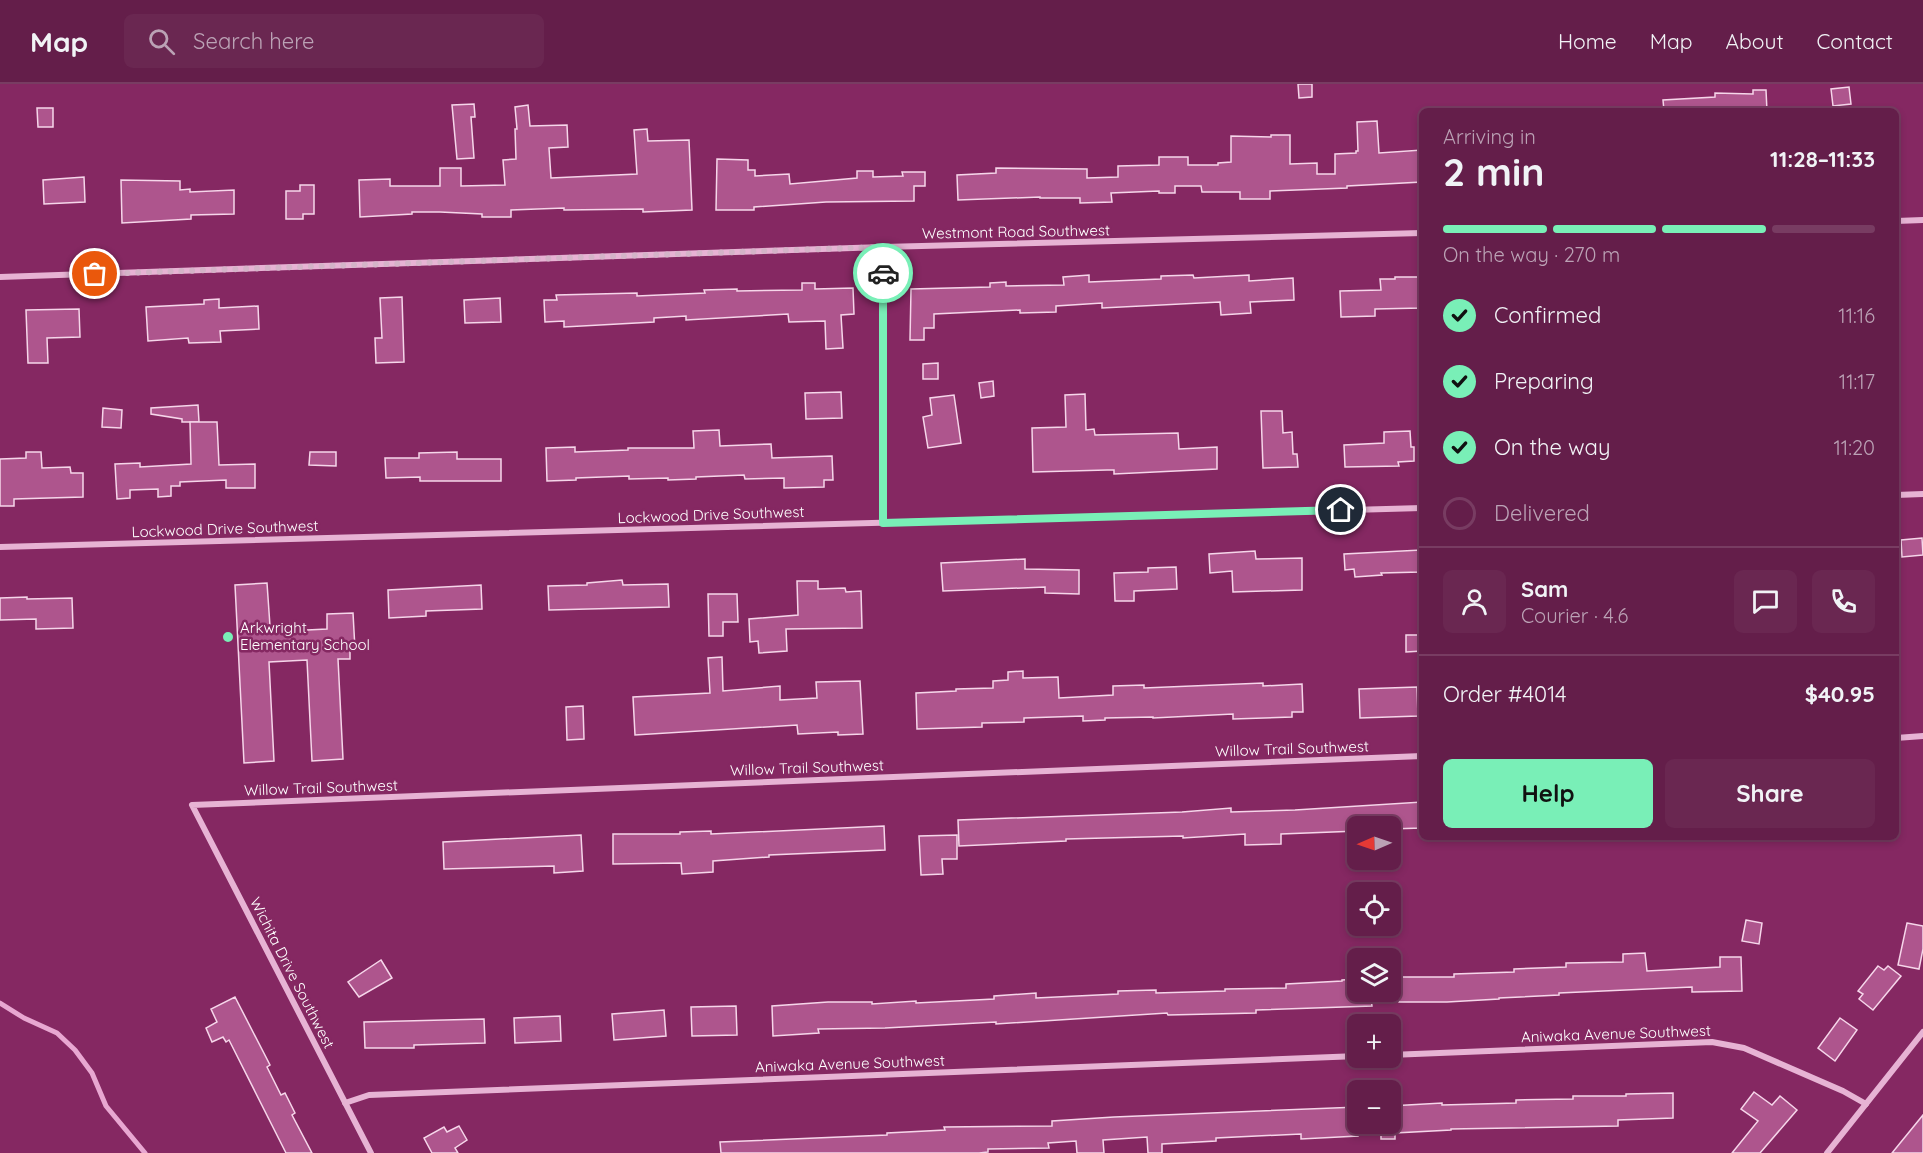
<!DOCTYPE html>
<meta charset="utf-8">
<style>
:root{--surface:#641e4a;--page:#6a2751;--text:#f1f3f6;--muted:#bba2b5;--line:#783c62;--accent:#79efb7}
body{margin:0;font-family:Quicksand,sans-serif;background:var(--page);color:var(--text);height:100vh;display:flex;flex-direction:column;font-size:22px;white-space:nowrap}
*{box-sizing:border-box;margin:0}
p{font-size:20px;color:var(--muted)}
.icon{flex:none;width:33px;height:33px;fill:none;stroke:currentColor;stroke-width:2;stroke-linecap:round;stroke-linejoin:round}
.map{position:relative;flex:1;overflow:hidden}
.drawer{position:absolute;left:1419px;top:24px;width:480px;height:732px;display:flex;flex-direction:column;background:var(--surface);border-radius:9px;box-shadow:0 3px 9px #0003,0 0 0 2px var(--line)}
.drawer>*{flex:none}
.needle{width:39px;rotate:268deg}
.controls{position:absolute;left:1347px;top:732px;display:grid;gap:12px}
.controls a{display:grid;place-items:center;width:54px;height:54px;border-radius:9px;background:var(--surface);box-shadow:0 3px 9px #0003,0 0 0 2px var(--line);font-size:30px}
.pin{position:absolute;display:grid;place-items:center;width:51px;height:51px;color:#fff;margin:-26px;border:3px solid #fff;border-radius:50%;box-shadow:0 2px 6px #0007}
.courier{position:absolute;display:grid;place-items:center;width:60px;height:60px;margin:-30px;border:4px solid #79efb7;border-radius:50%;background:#fff;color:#222;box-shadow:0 2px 8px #0007}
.headline em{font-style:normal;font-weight:800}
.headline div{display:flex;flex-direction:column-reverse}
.headline{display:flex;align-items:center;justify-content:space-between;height:102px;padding:0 24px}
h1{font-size:39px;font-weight:800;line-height:45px}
.bar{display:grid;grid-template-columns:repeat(4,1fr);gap:9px 6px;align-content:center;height:72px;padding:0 24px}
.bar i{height:8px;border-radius:4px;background:var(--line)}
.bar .active{background:var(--accent)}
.bar p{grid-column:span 4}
.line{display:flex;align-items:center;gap:15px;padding:0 24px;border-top:2px solid var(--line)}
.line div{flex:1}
.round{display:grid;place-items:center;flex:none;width:63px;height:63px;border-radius:9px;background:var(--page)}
ol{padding:0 24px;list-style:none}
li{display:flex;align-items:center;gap:18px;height:66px}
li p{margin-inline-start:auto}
li .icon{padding:6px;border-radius:50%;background:var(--accent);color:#111;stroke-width:4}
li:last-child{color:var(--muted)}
li i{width:33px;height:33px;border:3px solid var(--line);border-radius:50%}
.action{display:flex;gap:12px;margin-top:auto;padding:12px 24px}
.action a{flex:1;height:69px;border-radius:9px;background:var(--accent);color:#111;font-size:24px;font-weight:800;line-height:69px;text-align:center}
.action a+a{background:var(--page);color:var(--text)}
header{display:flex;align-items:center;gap:36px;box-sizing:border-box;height:84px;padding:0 30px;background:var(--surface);border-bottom:2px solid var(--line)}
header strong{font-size:28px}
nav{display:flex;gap:33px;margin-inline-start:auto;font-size:21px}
.search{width:420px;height:54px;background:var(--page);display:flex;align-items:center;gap:15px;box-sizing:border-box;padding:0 21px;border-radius:9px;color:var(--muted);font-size:22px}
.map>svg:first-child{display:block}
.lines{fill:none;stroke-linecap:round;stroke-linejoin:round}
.stream{stroke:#e8a7d1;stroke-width:5}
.building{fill:#ae558d;stroke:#f6d6ea;stroke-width:1.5}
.minor{stroke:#e7b3d4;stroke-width:6}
.done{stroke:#d4b4c8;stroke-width:6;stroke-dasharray:0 10.8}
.route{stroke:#79efb7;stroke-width:8}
.poi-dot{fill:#79efb7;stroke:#852862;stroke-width:2}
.labels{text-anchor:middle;stroke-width:5;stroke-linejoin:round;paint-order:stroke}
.street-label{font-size:15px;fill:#fff;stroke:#852862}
.poi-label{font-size:15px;fill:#fff;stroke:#852862;text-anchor:start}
</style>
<header>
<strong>Map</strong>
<div class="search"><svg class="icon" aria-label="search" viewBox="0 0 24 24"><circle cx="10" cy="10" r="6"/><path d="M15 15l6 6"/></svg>Search here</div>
<nav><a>Home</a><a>Map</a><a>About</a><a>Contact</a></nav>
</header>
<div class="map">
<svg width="1923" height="1069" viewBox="0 0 1923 1069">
<rect width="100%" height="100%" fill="#852862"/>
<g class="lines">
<polyline class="stream" points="0,919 24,934 57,949 75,966 92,989 106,1022 145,1069"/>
</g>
<g class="building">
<polygon points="1298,0 1312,0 1312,13 1299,14"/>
<polygon points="1849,3 1851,20 1833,22 1831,5"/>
<polygon points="1753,6 1766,6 1767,27 1664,27 1663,16 1715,13 1715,9 1753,10"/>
<polygon points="474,20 475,33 471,33 474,74 457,75 452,21"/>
<polygon points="528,21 530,42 567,41 568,63 549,64 551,94 637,90 634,46 647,45 648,57 689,56 692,126 643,128 643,125 564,126 564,124 511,126 511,133 482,133 482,130 440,128 412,128 412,130 360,133 359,96 390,95 390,102 440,102 440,84 461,84 461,102 505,101 503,76 516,75 515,45 517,45 515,23"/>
<polygon points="37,24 53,24 53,43 38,43"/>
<polygon points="1377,37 1379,69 1422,66 1422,98 1347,102 1347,104 1270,107 1270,115 1240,115 1240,108 1202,108 1201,102 1175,102 1175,109 1159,109 1159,107 1111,109 1112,118 1080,119 1080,114 1040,114 1040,113 958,116 957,91 996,89 996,84 1087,85 1087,94 1118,93 1118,82 1159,81 1159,73 1188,73 1188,81 1218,81 1218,79 1231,78 1231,52 1271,53 1271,51 1290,51 1290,80 1317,79 1317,90 1335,90 1335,70 1356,69 1356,67 1358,67 1357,38"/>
<polygon points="717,75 748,76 748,86 755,86 755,92 789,90 790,100 857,94 857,87 873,87 873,93 903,92 902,88 925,88 925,102 914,102 914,117 826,118 754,123 754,126 716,126"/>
<polygon points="84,93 85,118 44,120 43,96"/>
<polygon points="121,96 180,97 180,106 190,105 190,108 234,106 234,130 191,131 191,135 122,139"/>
<polygon points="300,101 314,101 314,130 303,130 303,135 286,135 286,107 300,107"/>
<polygon points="1089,191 1089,198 1161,195 1161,192 1193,191 1194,194 1249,191 1249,197 1293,194 1294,216 1250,218 1251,229 1221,231 1220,218 1102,224 1102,219 1056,222 1056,228 1020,229 1020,226 934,230 934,244 924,244 924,256 910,256 911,205 990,203 990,199 1006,198 1006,202 1064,201 1063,193"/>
<polygon points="1395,193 1422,193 1422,224 1375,225 1375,232 1341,233 1340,207 1381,206 1380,195 1395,195"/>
<polygon points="802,199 815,199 815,205 853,204 854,230 841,231 843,264 826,265 825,237 789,238 788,230 686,236 686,232 654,234 654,238 564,243 564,237 545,238 544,216 557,216 556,211 637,209 637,212 705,209 704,206 737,205 737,207 802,206"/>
<polygon points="402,213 404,278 376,279 375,254 382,254 380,214"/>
<polygon points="500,214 501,238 465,239 464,216"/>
<polygon points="219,215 219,224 258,222 259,245 220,247 221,258 189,259 188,254 148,257 146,223 204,220 204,216"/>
<polygon points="79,225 80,253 47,254 48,279 28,279 26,226"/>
<polygon points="938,279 938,295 923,295 923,280"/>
<polygon points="993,297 994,312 981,314 979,299"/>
<polygon points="841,308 842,334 806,335 805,309"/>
<polygon points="1085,310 1086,346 1094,345 1095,351 1178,349 1179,365 1217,363 1217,385 1114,390 1114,386 1107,386 1033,388 1032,344 1066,343 1065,311"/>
<polygon points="954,311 961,359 928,364 923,333 932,331 930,314"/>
<polygon points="198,321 199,338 182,338 182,335 151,330 151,324"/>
<polygon points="103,324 122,326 121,344 102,343"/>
<polygon points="1261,327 1282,327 1283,349 1292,348 1293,370 1297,370 1298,383 1263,384"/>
<polygon points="190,338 217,338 219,381 255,380 255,404 226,404 226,396 180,398 180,402 171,402 171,412 158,413 158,405 130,406 130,414 117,415 115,380 140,379 140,383 191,380"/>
<polygon points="719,346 720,362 771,360 772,374 832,372 833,396 824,396 824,403 784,404 784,394 745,395 744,391 696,393 696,395 668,396 668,394 629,395 629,392 576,394 576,396 547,397 546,364 575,363 575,368 628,366 628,364 694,364 693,347"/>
<polygon points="1410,347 1411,363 1414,363 1414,377 1398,378 1399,382 1345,383 1344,361 1384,359 1384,348"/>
<polygon points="26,368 41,368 42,384 70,383 71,389 83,389 83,413 14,415 14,422 0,422 0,375 26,374"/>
<polygon points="310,368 336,368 336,382 309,381"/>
<polygon points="457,368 457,375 501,375 501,397 420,397 420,393 386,394 385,374 419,374 419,369"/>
<polygon points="1922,454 1923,471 1902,473 1901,456"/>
<polygon points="1421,466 1421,488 1381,489 1382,491 1355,493 1354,485 1345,486 1344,470"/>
<polygon points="1255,467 1256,475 1302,474 1302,506 1233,508 1232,487 1210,489 1209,470"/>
<polygon points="1025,475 1025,485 1079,486 1079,510 1045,509 1045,503 943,507 941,479"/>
<polygon points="1176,483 1177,505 1134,507 1134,517 1115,517 1114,489 1148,488 1148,484"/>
<polygon points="622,496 623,501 668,500 669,523 549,526 548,502 587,501 587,499"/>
<polygon points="797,497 818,497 818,505 845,504 846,508 861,507 862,544 786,545 787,567 759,569 758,557 750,558 749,535 798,531"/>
<polygon points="267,499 270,542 286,541 287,547 327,545 327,530 353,529 355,565 350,566 350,575 338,575 343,675 312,677 307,576 269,578 274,677 244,679 235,501"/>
<polygon points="481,501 482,525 426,527 426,532 389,534 388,506"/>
<polygon points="708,510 737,510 738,538 723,538 723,552 709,552"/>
<polygon points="27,513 27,515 72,514 73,544 36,545 36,535 0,536 0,514"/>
<polygon points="1406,551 1422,551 1422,567 1406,568"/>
<polygon points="722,573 723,607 780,602 780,616 817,614 816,598 860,597 863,650 838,651 838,648 798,650 797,641 635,651 633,613 710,609 708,574"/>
<polygon points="1023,587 1023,594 1058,593 1059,614 1113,611 1113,602 1144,601 1144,604 1263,599 1263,602 1302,600 1303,628 1292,628 1292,633 1233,635 1233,630 1153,634 1153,633 1105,634 1105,636 1083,637 1083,632 1024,634 1024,638 982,639 982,643 917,645 916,609 956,607 956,605 993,604 993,597 1008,596 1008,588"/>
<polygon points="1417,603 1418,632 1360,634 1359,605"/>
<polygon points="583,622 584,655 567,656 566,623"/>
<polygon points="1422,718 1422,744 1390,745 1390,742 1358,742 1358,747 1281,750 1281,760 1245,761 1245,750 1183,754 1183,752 1066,755 1066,757 959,762 958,736 1182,728 1231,724 1231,728 1295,726"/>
<polygon points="884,742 885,766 769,771 769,773 713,777 713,788 682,790 681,779 613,780 613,750 680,750 680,748 711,747 711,750"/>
<polygon points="581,751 583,787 554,789 554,782 444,785 443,758"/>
<polygon points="957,751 957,775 942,775 943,790 921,791 919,752"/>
<polygon points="1746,836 1762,839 1759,860 1742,857"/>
<polygon points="1907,839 1923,842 1923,865 1919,885 1898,881"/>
<polygon points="1645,869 1647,887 1720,883 1720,873 1741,873 1742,907 1692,908 1692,903 1559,909 1559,911 1499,914 1499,915 1447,918 1399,918 1399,893 1454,893 1454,890 1514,888 1514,885 1566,883 1566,879 1623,878 1623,870"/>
<polygon points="381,876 392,894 359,913 348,898"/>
<polygon points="1878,882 1884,886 1888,882 1901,892 1873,926 1859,915 1863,910 1858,907"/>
<polygon points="1358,895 1358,908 1370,908 1372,922 1256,926 1256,929 1168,931 1167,929 996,940 996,938 885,944 818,945 819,949 773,952 772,922 828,918 872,918 872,920 916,917 916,919 994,915 994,912 1036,909 1036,914 1118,910 1118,907 1156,906 1156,909 1225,907 1225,905 1286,904 1286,900 1342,897 1342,896"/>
<polygon points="235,913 270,981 267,983 281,1011 285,1009 295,1029 292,1031 312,1069 286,1069 229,956 226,958 223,953 212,958 206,944 217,938 211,925"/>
<polygon points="736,922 737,951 692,952 691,923"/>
<polygon points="664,926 666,952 614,956 612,930"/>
<polygon points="560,932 561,957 515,959 514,934"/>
<polygon points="1840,934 1857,946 1835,977 1818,964"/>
<polygon points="484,935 485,959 414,961 414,964 365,964 364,938"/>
<polygon points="1754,1008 1772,1021 1780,1012 1797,1026 1760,1069 1732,1069 1758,1037 1741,1025"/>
<polygon points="1673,1009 1673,1034 1618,1036 1618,1042 1451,1045 1451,1046 1395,1049 1395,1055 1381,1055 1381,1040 1390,1040 1390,1022 1442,1019 1442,1021 1516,1019 1516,1016 1573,1015 1573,1012 1626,1012 1626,1010"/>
<polygon points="1358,1023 1358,1052 1301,1055 1301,1050 1216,1054 1216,1057 1162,1060 1162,1069 1148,1069 1147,1053 1103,1056 1104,1069 1077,1069 1076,1057 1048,1059 1049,1064 988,1065 988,1068 979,1069 721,1069 720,1058 887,1051 887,1049 945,1046 944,1043 1052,1042 1052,1037 1114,1033"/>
<polygon points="1923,1031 1923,1069 1892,1069"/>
<polygon points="459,1042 467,1056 455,1064 458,1069 432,1069 424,1054 444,1043 447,1048"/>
</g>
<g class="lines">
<g class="minor">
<polyline points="1896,137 1923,136"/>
<polyline points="883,163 883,439"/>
<polyline points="0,193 883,163 1422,149"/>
<polyline points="1896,411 1923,410"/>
<polyline points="0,463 1422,424"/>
<polyline points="1896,654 1923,652"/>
<polyline points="1390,971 1712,958 1744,964 1843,1007 1866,1020"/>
<polyline points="345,1019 369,1011 1358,972"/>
<polyline points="371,1069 192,721 1422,672"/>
<polyline points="1827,1069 1923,948"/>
</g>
</g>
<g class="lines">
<polyline class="done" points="95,190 883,163 883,189"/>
<polyline class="route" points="883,189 883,439 1341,426"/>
</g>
<circle class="poi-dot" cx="228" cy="553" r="6"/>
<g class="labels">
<g class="street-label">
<text transform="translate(1016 148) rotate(-1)" y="5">Westmont Road Southwest</text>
<text transform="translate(711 431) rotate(-2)" y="5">Lockwood Drive Southwest</text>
<text transform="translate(225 445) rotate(-2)" y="5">Lockwood Drive Southwest</text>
<text transform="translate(1292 665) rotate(-2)" y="5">Willow Trail Southwest</text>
<text transform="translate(807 684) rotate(-2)" y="5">Willow Trail Southwest</text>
<text transform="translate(321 704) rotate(-2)" y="5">Willow Trail Southwest</text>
<text transform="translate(292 889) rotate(63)" y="5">Wichita Drive Southwest</text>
<text transform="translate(1616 950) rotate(-2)" y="5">Aniwaka Avenue Southwest</text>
<text transform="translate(850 980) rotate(-2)" y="5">Aniwaka Avenue Southwest</text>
</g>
<g class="poi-label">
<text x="240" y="549">Arkwright<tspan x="240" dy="17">Elementary School</tspan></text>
</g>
</g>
</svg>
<div class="controls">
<a><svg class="needle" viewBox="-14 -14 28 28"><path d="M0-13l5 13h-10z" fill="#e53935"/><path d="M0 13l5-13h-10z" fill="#bba2b5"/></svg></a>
<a><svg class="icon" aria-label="locate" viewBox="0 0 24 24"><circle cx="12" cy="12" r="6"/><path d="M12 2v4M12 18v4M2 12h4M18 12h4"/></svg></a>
<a><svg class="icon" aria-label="layers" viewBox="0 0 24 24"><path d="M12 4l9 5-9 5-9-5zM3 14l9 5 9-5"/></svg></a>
<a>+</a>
<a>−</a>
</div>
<div class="pin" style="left:95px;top:190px;background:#ea580c"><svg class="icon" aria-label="bag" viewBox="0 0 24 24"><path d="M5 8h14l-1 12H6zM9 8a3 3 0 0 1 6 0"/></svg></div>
<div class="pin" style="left:1341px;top:426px;background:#1f2937"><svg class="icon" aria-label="home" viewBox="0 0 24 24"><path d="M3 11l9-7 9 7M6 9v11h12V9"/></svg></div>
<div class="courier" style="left:883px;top:189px"><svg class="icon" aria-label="car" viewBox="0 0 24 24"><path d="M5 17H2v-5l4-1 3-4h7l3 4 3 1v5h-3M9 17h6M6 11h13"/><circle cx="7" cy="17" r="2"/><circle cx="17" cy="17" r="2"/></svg></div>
<section class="drawer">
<div class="headline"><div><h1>2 min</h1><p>Arriving in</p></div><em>11:28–11:33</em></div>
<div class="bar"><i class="active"></i><i class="active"></i><i class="active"></i><i></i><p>On the way · 270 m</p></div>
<ol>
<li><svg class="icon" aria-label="check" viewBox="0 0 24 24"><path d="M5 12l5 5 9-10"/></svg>Confirmed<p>11:16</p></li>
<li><svg class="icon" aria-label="check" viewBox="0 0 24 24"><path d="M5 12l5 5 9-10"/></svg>Preparing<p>11:17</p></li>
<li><svg class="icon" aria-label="check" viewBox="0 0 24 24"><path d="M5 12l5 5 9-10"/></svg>On the way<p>11:20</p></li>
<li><i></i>Delivered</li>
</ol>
<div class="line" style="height:108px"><a class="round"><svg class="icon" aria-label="person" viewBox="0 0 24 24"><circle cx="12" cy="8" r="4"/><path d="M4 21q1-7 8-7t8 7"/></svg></a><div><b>Sam</b><p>Courier · 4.6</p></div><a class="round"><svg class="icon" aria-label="chat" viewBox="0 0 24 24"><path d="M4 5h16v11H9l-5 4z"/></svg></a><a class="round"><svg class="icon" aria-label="phone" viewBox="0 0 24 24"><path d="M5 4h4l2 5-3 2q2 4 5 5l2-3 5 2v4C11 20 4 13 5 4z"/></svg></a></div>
<div class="line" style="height:78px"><div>Order #4014</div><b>$40.95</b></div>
<div class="action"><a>Help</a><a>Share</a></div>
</section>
</div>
